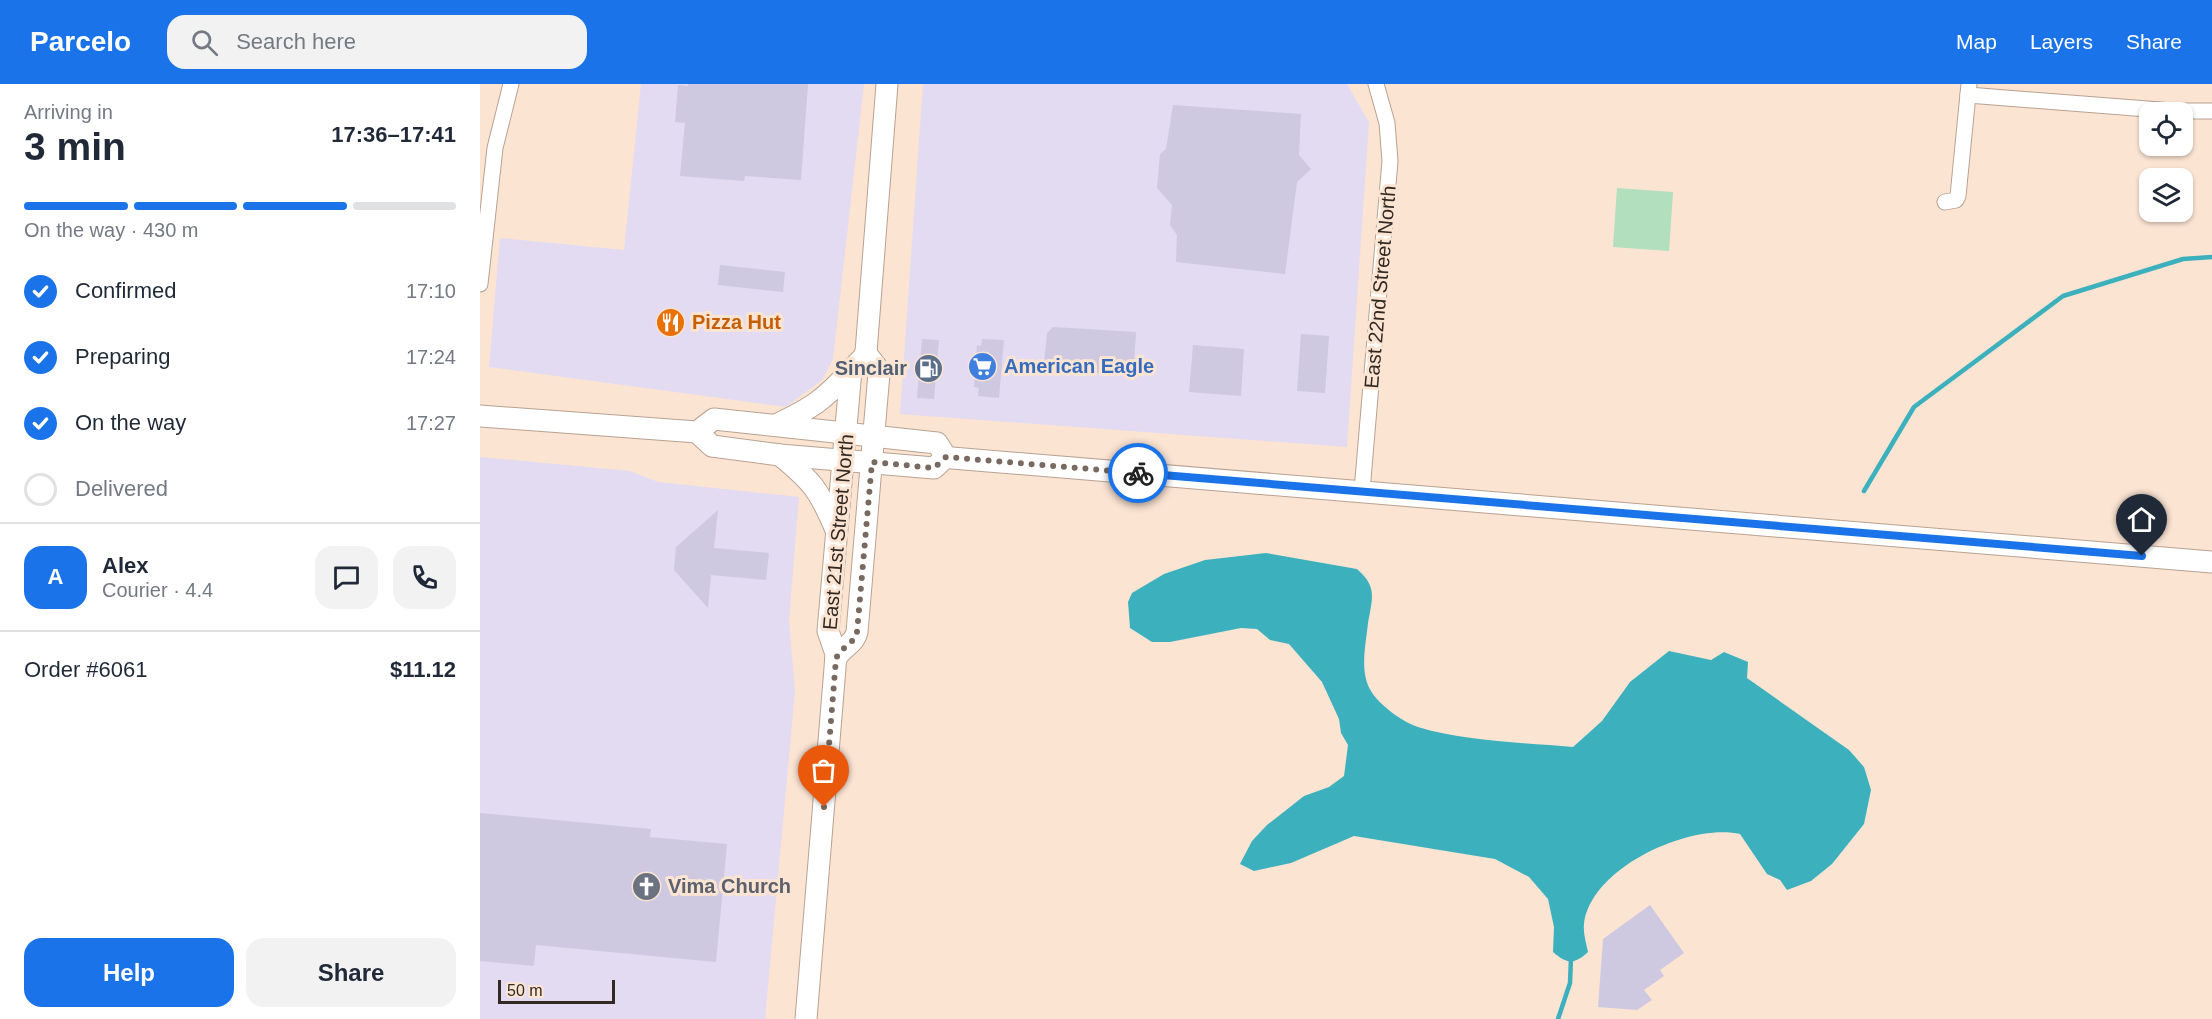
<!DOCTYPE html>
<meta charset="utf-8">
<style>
:root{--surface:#fff;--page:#f2f2f3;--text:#1f2937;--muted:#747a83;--line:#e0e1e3;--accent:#1a73e8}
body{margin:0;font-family:Arial,sans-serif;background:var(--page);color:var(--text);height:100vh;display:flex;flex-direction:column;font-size:22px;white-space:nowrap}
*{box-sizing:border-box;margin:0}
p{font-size:20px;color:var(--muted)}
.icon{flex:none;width:33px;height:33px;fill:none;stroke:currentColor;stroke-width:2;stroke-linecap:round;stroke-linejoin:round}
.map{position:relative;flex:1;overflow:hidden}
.sheet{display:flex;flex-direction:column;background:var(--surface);width:480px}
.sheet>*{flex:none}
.buttons{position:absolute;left:1659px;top:18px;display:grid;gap:12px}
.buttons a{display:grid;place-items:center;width:54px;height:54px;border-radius:12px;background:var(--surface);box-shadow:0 2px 4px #0004;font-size:30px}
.scale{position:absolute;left:18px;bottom:15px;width:117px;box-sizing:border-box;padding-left:6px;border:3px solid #322923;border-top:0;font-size:16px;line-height:21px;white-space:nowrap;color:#322923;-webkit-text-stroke:4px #fce4d3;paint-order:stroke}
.pin{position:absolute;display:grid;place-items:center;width:51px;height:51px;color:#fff;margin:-62px -26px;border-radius:50% 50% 50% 0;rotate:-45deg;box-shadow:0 0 6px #0007}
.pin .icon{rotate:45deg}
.courier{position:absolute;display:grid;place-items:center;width:60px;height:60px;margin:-30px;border:4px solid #1a73e8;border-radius:50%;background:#fff;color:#222;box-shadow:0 2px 8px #0007}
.overview em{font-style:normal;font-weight:800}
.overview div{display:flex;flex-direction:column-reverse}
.overview{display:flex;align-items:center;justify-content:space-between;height:102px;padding:0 24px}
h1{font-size:39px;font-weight:800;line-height:45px}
.bar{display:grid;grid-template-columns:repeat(4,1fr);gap:9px 6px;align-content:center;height:72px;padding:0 24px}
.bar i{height:8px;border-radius:4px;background:var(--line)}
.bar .active{background:var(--accent)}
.bar p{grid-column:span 4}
.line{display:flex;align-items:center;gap:15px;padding:0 24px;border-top:2px solid var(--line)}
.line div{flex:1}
.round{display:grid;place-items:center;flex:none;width:63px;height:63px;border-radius:18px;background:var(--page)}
ol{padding:0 24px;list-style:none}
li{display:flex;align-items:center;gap:18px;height:66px}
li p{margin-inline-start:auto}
li .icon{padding:6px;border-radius:50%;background:var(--accent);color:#fff;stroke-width:4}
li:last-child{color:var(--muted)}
li i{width:33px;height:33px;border:3px solid var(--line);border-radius:50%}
.action{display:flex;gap:12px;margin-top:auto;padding:12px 24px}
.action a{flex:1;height:69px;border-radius:18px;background:var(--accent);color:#fff;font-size:24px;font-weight:800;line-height:69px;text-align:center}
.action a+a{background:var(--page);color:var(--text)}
header{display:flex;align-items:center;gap:36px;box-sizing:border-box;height:84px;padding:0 30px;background:var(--accent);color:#fff}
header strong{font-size:28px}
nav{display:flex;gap:33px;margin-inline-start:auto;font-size:21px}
.search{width:420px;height:54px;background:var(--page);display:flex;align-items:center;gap:15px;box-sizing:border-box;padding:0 21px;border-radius:18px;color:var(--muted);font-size:22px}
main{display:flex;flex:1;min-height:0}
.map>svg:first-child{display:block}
.commercial{fill:#e2dbf1}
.green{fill:#b2dfbe}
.water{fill:#3cb1bd}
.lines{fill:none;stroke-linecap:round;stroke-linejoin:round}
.stream{stroke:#3cb1bd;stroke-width:4.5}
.building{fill:#cec8e1}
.street-casing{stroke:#b8a292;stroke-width:17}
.secondary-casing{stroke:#b8a292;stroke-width:23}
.street{stroke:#fff;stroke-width:15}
.secondary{stroke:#fff;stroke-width:21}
.done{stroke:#796a61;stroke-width:6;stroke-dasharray:0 10.8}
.route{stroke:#1a73e8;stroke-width:8}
.labels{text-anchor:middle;stroke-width:6;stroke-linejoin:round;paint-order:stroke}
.street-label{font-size:20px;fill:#322923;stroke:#fce4d3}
.food-label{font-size:20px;font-weight:bold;fill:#c56008;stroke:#fce4d3;text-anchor:start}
.shop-label{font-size:20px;font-weight:bold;fill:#366cbe;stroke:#fce4d3;text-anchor:start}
.service-label{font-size:20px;font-weight:bold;fill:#4e5e75;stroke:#fce4d3;text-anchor:end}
.worship-label{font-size:20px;font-weight:bold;fill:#5b616d;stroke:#fce4d3;text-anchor:start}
</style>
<header>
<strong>Parcelo</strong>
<div class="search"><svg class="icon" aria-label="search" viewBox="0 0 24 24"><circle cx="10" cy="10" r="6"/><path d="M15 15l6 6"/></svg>Search here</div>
<nav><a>Map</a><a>Layers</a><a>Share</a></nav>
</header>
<main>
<section class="sheet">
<div class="overview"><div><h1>3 min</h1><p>Arriving in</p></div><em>17:36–17:41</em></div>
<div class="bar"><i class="active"></i><i class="active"></i><i class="active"></i><i></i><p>On the way · 430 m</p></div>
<ol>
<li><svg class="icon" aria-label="check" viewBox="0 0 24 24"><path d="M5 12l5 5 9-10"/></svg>Confirmed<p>17:10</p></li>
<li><svg class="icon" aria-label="check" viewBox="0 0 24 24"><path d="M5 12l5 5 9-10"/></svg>Preparing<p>17:24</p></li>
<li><svg class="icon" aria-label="check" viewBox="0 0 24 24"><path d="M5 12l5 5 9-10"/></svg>On the way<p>17:27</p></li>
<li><i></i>Delivered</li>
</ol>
<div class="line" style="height:108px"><b class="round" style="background:var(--accent);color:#fff">A</b><div><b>Alex</b><p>Courier · 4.4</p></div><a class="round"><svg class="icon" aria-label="chat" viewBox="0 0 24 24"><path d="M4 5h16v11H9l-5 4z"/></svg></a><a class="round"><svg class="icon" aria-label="phone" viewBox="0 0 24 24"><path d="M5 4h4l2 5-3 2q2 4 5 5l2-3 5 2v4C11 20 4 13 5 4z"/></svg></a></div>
<div class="line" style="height:78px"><div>Order #6061</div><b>$11.12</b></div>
<div class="action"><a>Help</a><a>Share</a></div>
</section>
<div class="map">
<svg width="1732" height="935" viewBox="0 0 1732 935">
<rect width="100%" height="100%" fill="#fce4d3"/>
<g class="commercial">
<polygon points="161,0 384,0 353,275 342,296 306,323 9,283 20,154 144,166"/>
<polygon points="443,0 867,0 889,38 867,363 420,330"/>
<polygon points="0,373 150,387 178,398 319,413 309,537 315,607 285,935 0,935"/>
</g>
<polygon class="green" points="1137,104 1193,108 1189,167 1133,163"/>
<path class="water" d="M786,469l91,16c21,18 15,30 11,54 -2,21 -9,49 3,68 7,13 33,32 47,36 45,14 107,16 155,20l29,-26 28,-39 39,-31 42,9 13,-8 24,10 -1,16 102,72 15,17 7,23 -7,34 -32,40 -21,17 -24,9 -7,-10 -13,-6 -27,-40c-50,-11 -149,33 -156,90 -1,8 2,19 4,28 -14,13 -21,12 -35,0l1,-25 -6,-28 -19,-22 -34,-18 -141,-23 -63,27 -37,8 -14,-7 12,-23 15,-16 37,-29 25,-9 15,-11 4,-31 -7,-12 -2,-14 -17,-37 -33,-38 -19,-4 -13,-11 -16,-1 -71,14h-18l-22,-14 -2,-26 4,-9 32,-19 41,-14z"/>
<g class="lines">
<g class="stream">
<polyline points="1384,407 1434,323 1583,212 1703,175 1732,173"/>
<polyline points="1078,935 1090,899 1091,874"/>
</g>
</g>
<g class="building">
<polygon points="208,0 328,0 321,96 265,92 264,97 200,92 205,39 195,38 198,1 208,2"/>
<polygon points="693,21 821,30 819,71 831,85 817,98 805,190 696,178 697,151 690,141 692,121 677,104 680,70 686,65"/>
<polygon points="240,181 305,188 303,208 238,201"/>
<polygon points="573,243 656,248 653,292 571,285 564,279 567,249"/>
<polygon points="821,250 849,252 845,309 817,307"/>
<polygon points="442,255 459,256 454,315 437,314"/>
<polygon points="502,255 524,256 519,314 498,312 499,304 494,303 497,261 501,262"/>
<polygon points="713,261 764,265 761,312 709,308"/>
<polygon points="238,426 234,464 289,469 286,496 231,491 228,524 194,486 196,463"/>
<polygon points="0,729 171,745 170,753 247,760 236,878 56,861 54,882 0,877"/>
<polygon points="1170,821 1204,869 1180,886 1184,892 1164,906 1172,916 1157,926 1118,923 1123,855"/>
</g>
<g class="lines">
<defs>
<g id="street">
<polyline points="1488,11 1693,27 1732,27"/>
<polyline points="1465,118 1476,116 1478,112 1489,0"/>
<polyline points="0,200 15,64 31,0"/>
<polyline points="882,407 910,77 907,39 896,0"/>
</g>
<g id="secondary">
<polyline points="0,332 217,348 234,335 457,359 466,373"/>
<path d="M296,341c36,-17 48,-25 75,-55"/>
<polyline points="217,348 232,362 300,371 454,384 466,373 472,374 1732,478"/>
<path d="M300,371c33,27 39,35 56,75"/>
<path d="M356,575c5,-12 18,-14 21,-27l22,-259c-1,-8 -10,-13 -13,-21"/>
<polyline points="326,935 355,584 356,570 348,547 371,286 383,274 386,268 407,0"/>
</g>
</defs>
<use href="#street" class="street-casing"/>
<use href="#secondary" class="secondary-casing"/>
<use href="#street" class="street"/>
<use href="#secondary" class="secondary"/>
</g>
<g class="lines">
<path class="done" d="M344,723l12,-148c4,-12 18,-14 21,-27l15,-170 62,6 12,-11 192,16"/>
<polyline class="route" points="658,389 1662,472"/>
</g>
<defs>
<symbol id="restaurant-disc" viewBox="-11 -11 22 22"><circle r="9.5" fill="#e8710a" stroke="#fce4d3"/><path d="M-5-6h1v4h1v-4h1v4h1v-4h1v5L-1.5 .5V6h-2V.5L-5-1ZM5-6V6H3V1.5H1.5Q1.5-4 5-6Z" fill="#fff"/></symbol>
<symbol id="supermarket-disc" viewBox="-11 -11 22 22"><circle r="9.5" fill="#3f7fe0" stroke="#fce4d3"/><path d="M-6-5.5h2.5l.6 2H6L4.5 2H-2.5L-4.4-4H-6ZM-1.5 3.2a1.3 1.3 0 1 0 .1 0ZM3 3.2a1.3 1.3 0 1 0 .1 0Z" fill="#fff"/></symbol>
<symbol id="fuel-disc" viewBox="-11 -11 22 22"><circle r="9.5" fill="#5c6f8a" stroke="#fce4d3"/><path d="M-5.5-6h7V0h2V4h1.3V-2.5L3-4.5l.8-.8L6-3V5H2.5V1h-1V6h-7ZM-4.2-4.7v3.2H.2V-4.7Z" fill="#fff"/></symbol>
<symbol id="church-disc" viewBox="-11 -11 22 22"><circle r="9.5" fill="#6b7280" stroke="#fce4d3"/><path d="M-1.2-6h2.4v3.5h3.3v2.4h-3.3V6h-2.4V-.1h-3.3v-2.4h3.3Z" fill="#fff"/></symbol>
</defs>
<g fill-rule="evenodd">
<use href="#restaurant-disc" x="174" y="222" width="33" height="33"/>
<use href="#supermarket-disc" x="486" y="266" width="33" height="33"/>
<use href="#fuel-disc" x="432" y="268" width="33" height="33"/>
<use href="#church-disc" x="150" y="786" width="33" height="33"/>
</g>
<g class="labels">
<g class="street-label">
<text transform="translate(900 203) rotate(-85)" y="7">East 22nd Street North</text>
<text transform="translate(358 448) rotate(-85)" y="7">East 21st Street North</text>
</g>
<g class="food-label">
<text x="212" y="245">Pizza Hut</text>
</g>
<g class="shop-label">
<text x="524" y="289">American Eagle</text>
</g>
<g class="service-label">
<text x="427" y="291">Sinclair</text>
</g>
<g class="worship-label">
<text x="188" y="809">Vima Church</text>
</g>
</g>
</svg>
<div class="buttons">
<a><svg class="icon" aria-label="locate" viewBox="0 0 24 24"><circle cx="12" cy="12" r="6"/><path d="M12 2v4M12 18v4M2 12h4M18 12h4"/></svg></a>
<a><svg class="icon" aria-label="layers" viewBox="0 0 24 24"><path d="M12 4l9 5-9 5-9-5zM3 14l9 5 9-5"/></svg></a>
</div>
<div class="scale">50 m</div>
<div class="pin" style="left:344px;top:723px;background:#ea580c"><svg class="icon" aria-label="bag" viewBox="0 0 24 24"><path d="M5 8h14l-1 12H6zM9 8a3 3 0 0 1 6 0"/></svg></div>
<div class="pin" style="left:1662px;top:472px;background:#1f2937"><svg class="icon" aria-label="home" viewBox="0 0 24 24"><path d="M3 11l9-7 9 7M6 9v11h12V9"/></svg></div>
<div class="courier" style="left:658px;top:389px"><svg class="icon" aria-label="bike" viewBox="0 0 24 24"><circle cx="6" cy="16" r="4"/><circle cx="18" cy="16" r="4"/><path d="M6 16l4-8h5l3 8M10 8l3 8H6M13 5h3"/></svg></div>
</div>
</main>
